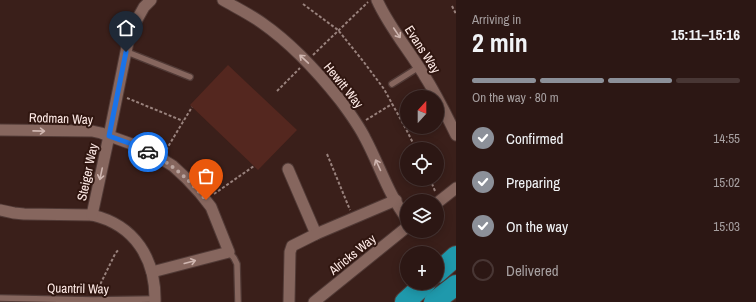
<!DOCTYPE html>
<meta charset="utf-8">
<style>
:root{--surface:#2c1714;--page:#382422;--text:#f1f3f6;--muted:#a69fa0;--line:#483634;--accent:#8c9099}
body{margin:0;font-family:"Archivo Narrow",sans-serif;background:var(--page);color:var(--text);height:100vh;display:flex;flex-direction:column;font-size:15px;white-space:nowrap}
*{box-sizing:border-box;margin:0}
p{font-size:13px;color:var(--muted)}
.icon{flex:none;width:22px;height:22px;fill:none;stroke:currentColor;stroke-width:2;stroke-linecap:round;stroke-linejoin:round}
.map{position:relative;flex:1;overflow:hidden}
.panel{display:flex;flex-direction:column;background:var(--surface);width:300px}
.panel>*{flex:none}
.needle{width:26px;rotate:21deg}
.tools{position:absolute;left:400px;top:90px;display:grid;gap:8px}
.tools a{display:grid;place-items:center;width:44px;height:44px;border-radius:50%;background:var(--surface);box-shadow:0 2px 10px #0003,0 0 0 1px var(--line);font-size:20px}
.pin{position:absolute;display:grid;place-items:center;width:34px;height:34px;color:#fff;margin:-41px -17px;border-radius:50% 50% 50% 0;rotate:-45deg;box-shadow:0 0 4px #0007}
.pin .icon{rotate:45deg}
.courier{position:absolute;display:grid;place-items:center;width:40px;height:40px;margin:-20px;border:3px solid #1a73e8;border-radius:50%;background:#fff;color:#222;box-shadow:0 1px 5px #0007}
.summary em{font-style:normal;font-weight:700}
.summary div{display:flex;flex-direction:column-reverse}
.summary{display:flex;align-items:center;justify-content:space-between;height:68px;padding:0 16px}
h1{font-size:26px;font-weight:700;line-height:30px}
.bar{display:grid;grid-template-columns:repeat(4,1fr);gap:6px 4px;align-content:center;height:48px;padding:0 16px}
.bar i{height:5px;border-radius:3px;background:var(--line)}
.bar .active{background:var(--accent)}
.bar p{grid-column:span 4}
ol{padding:0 16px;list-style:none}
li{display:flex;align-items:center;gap:12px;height:44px}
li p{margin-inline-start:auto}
li .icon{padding:4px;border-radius:50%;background:var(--accent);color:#fff;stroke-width:4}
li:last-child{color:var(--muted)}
li i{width:22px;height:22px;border:2px solid var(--line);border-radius:50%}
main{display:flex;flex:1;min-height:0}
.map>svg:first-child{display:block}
.pitch{fill:#54271f}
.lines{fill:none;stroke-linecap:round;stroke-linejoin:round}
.lane-casing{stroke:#513a36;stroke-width:8}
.street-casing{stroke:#513a36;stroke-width:13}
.highway-casing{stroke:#513a36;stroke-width:22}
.path{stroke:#99827d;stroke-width:2;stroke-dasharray:3 2;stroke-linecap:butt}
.lane{stroke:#86665e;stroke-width:5.5}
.street{stroke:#86665e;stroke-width:11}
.highway{stroke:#1f99ac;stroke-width:20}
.oneway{stroke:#cfb6b0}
.done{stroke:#baa49f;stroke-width:4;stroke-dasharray:0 7.2}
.route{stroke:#1a73e8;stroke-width:5}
.labels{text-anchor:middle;stroke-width:4;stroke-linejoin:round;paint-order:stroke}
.street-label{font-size:13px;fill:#ffebe7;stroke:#301610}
</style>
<main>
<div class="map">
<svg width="456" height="302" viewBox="0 0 456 302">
<rect width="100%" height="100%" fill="#3a1f1a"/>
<polygon class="pitch" points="228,65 297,130 258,170 190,105"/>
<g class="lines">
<defs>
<g id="lane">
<polyline points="127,52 190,77"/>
<polyline points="392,84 419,67"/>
<polyline points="229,252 234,258 237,264 238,302"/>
<polyline points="0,298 93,300 155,299"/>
</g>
<g id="street">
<path d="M223,0c12,7 28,15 39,23 30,21 55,48 78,77 9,12 18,24 25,38 14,26 24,58 42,81"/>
<path d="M377,0c12,27 32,50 47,75 12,19 22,39 32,60"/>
<polyline points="0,130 92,131 101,133 140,147 157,156 173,166 187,179 200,193 211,207 229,252 152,272"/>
<polyline points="288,169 316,234"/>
<polyline points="437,203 456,188"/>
<path d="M0,210l14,3 10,1 68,1c43,10 64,44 63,87"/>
<polyline points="92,215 109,136 130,32 144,7 151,0"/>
<polyline points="289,302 290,252 292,246 316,234 396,200"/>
<polyline points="314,302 407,227"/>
</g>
<g id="highway">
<polyline points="437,273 456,256"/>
<polyline points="405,302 426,283"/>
<polyline points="434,302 456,285"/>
</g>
</defs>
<use href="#lane" class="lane-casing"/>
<use href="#street" class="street-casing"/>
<use href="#highway" class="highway-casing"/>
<g class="path">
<polyline points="303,4 338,30 363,61 384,89 406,129 416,149"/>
<polyline points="452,6 456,14"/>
<polyline points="313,55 368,2"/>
<polyline points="277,91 300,68"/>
<polyline points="127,98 183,121"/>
<polyline points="366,120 392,104"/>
<polyline points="166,150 192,107"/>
<polyline points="327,154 350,210"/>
<polyline points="430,179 435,191"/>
<polyline points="214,194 254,166"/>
<polyline points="96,293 115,254 119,249"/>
</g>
<use href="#lane" class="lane"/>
<use href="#street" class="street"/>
<use href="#highway" class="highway"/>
</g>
<defs><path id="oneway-shaft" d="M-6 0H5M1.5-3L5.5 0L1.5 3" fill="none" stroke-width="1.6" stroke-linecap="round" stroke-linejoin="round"/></defs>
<g class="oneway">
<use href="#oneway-shaft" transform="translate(397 33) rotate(56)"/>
<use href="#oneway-shaft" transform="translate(304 59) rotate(-137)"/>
<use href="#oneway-shaft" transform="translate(39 131) rotate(1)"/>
<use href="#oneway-shaft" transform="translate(378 165) rotate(-115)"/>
<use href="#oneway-shaft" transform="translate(101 174) rotate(102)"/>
<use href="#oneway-shaft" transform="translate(190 262) rotate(-15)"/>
</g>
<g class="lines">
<path class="done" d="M148,152c23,11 42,28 58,48"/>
<polyline class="route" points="126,52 109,136 140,147 148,152"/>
</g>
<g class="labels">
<g class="street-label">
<text transform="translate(423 49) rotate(57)" y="5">Evans Way</text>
<text transform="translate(344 85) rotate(51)" y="5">Hewitt Way</text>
<text transform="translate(61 118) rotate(2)" y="5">Rodman Way</text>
<text transform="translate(87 172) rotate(-78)" y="5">Steiger Way</text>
<text transform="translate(352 254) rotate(-39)" y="5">Alricks Way</text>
<text transform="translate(78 288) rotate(1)" y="5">Quantril Way</text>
</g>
</g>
</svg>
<div class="tools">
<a><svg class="needle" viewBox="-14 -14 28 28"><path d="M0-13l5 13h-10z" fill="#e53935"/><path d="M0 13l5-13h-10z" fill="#a69fa0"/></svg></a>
<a><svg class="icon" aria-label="locate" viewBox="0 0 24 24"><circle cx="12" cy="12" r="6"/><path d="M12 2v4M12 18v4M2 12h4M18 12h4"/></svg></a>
<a><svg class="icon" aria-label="layers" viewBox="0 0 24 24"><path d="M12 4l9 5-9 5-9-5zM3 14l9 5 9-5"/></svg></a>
<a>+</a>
</div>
<div class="pin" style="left:206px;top:200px;background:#ea580c"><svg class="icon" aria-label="bag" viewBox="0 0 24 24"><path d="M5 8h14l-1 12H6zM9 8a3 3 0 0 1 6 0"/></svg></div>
<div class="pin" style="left:126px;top:52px;background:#1f2937"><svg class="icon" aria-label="home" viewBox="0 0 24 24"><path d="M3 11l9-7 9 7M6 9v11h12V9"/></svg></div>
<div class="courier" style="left:148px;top:152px"><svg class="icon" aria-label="car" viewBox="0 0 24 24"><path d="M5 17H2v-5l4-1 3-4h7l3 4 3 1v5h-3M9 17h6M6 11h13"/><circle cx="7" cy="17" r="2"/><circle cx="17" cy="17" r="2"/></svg></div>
</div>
<section class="panel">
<div class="summary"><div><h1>2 min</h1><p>Arriving in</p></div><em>15:11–15:16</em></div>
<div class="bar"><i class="active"></i><i class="active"></i><i class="active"></i><i></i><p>On the way · 80 m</p></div>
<ol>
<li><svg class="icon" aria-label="check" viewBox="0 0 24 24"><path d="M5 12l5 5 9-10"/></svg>Confirmed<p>14:55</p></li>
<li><svg class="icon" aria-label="check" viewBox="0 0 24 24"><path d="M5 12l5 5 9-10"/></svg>Preparing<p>15:02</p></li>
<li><svg class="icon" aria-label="check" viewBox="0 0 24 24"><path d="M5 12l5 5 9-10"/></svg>On the way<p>15:03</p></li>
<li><i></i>Delivered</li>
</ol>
</section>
</main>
